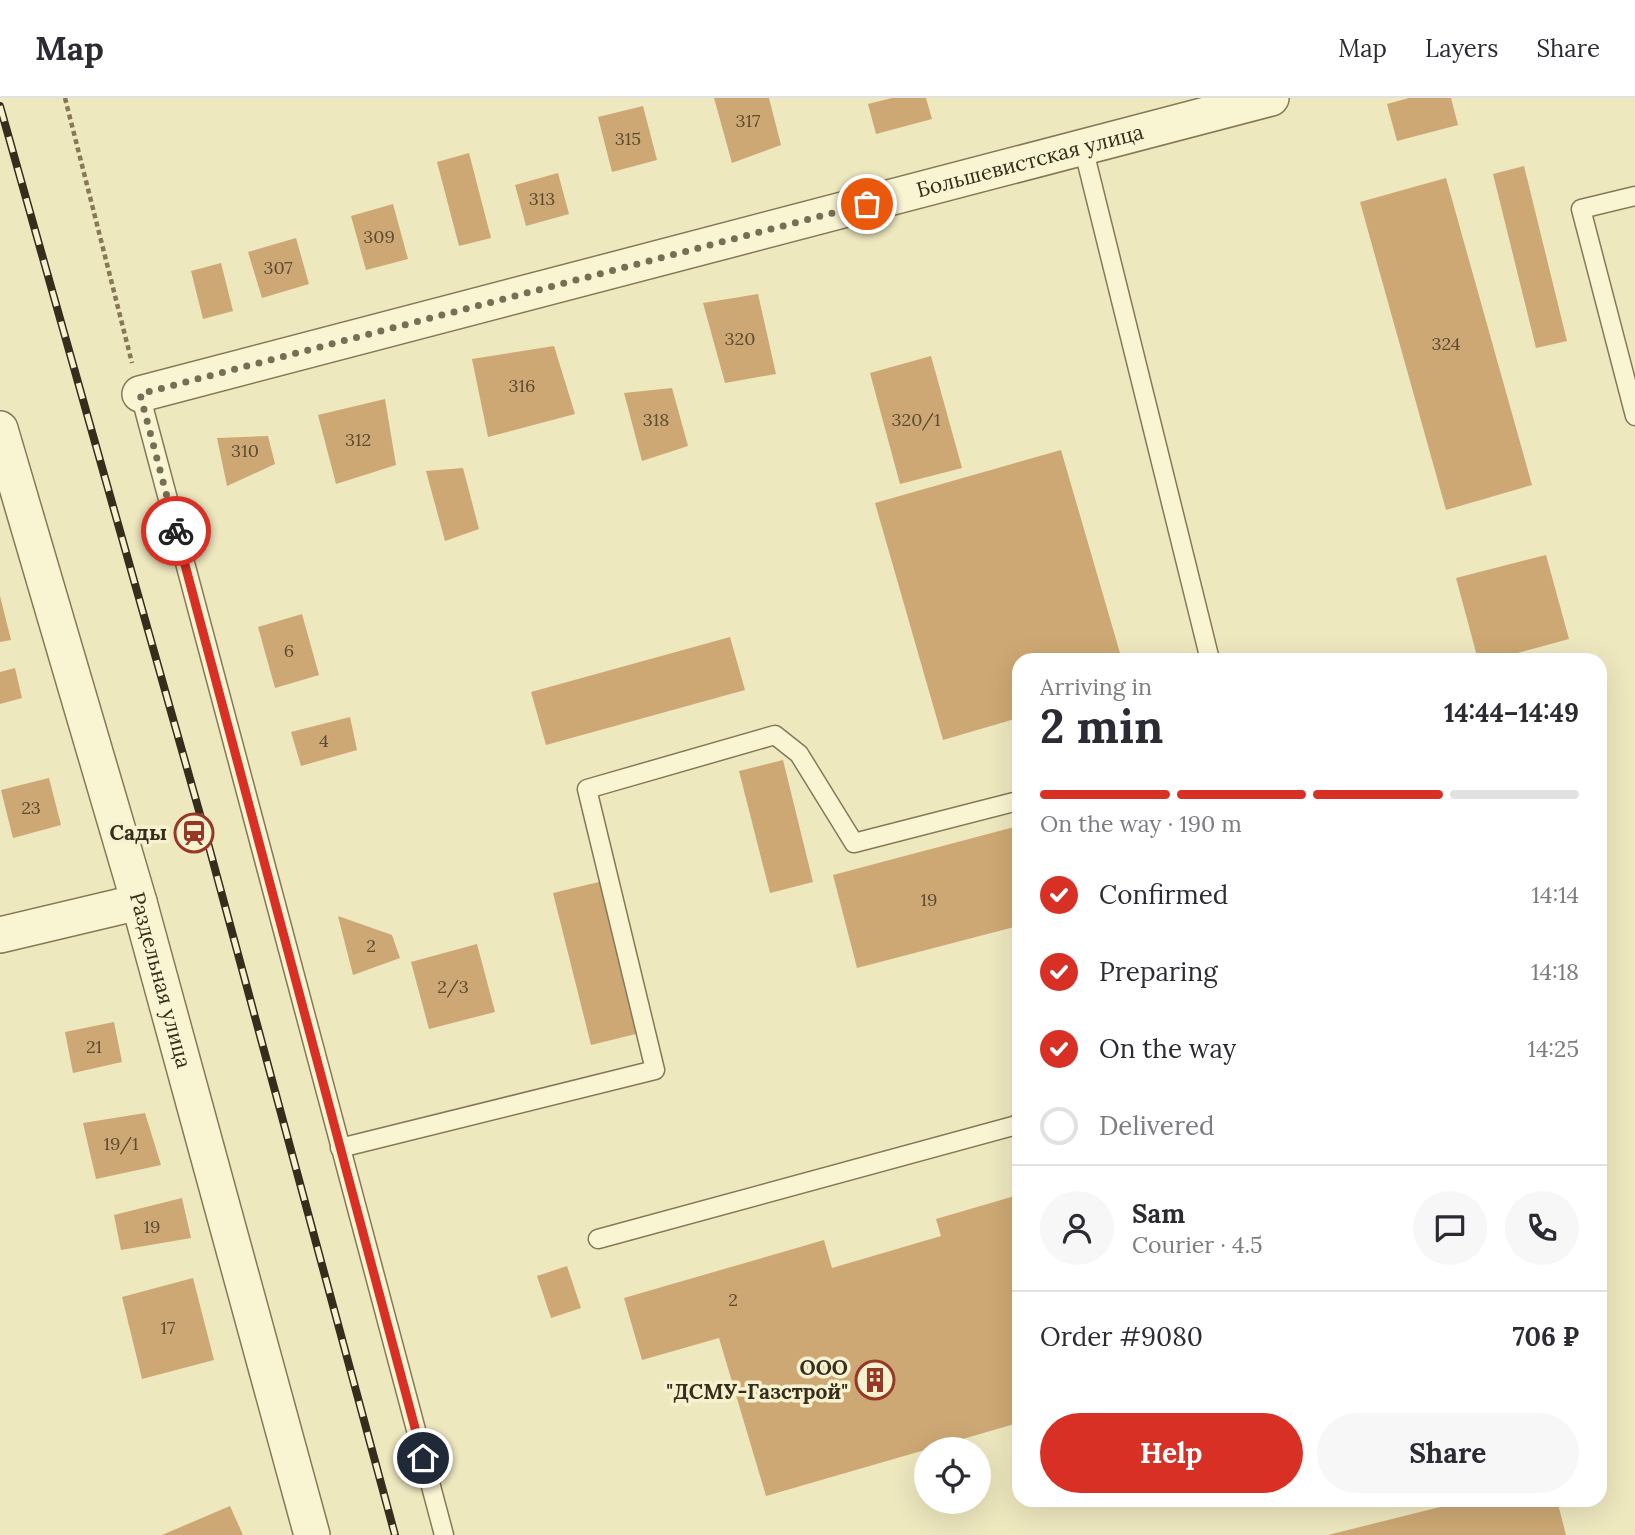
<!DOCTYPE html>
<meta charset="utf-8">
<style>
:root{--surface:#fff;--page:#f7f7f7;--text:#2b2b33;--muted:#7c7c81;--line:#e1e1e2;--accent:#d93025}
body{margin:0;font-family:Lora,serif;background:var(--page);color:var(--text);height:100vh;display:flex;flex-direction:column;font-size:26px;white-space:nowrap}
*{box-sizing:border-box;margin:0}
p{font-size:23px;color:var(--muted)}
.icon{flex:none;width:38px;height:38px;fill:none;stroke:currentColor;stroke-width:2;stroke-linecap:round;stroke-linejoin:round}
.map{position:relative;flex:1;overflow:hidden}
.details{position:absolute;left:1012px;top:555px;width:595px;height:854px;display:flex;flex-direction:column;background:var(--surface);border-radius:21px;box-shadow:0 7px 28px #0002}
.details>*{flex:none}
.controls{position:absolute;left:914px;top:1339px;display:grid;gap:14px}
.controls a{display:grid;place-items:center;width:77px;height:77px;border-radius:50%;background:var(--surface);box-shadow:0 7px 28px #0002;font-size:35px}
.pin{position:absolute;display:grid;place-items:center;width:60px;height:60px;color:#fff;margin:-30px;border:4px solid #fff;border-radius:50%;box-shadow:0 2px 7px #0007}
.courier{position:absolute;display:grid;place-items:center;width:70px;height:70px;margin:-35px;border:5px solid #d93025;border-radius:50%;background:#fff;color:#222;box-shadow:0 2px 9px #0007}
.head em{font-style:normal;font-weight:700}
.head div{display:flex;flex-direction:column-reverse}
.head{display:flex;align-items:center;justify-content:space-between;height:119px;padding:0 28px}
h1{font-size:46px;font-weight:700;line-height:52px}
.bar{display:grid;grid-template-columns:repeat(4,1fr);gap:10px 7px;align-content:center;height:84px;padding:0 28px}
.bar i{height:9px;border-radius:5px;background:var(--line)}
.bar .on{background:var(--accent)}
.bar p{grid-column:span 4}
.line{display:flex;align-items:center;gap:18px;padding:0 28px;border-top:2px solid var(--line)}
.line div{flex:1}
.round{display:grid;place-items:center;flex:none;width:74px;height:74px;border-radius:37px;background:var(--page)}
ol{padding:0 28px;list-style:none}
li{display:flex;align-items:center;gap:21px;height:77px}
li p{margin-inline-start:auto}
li .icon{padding:7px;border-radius:50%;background:var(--accent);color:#fff;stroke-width:4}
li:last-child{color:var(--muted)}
li i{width:38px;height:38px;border:4px solid var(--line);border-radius:50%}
.button{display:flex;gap:14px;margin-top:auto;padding:14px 28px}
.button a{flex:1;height:80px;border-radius:42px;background:var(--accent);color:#fff;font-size:28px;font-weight:700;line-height:80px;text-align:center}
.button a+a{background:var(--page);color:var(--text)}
header{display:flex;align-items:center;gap:42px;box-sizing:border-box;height:98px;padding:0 35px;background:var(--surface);border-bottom:2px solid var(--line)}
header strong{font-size:33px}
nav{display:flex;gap:38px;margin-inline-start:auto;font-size:24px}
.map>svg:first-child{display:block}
.building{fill:#cda874}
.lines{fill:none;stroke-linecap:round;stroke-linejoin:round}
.service-casing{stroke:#877857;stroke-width:21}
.minor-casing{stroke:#877857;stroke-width:38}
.path{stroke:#877857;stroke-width:4.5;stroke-dasharray:5 3.5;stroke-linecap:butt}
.service{stroke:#f9f4d2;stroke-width:18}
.minor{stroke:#f9f4d2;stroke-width:35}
.rail-casing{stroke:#362d1c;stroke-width:8}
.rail{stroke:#f6f1cf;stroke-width:5;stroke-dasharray:16;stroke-linecap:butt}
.done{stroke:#766e55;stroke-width:7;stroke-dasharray:0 12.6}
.route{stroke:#d93025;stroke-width:9}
.labels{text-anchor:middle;stroke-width:7;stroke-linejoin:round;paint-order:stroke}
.number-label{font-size:18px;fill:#5c4c32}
.street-label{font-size:21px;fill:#362d1c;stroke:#f6f1cf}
.poi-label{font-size:21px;font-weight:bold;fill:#362d1c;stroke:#f6f1cf;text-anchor:end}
</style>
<header>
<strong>Map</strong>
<nav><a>Map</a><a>Layers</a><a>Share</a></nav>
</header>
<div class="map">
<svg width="1635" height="1437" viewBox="0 0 1635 1437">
<rect width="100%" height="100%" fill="#eee8bf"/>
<g class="building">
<polygon points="714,0 769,0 781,47 732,65"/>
<polygon points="892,0 926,0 932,21 876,36 868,6"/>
<polygon points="1409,0 1451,0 1458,27 1397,43 1387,6"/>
<polygon points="643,8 657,62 612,74 598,19"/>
<polygon points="469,55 491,140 459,148 437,64"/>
<polygon points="1524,68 1567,243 1536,250 1493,76"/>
<polygon points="558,75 569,116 526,128 515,87"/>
<polygon points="1446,80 1532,387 1446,412 1360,104"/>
<polygon points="393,106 408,161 366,172 351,118"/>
<polygon points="296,140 309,186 262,200 248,154"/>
<polygon points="221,165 233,213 203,221 191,173"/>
<polygon points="758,196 776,276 725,285 703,205"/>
<polygon points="554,248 575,316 488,339 472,261"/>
<polygon points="931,258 962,370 900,386 870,275"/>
<polygon points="672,290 688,348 642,363 624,295"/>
<polygon points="385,301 396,367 336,386 318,317"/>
<polygon points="268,338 275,366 227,388 217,340"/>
<polygon points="1061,352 1122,562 1018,562 1018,620 943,642 875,405"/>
<polygon points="463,370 479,431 445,443 426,373"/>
<polygon points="1546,457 1569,541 1492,562 1478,562 1456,480"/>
<polygon points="0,498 11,542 0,544"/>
<polygon points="302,516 319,577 275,590 258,529"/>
<polygon points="730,539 745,592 546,647 531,594"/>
<polygon points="15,570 22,600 0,606 0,574"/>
<polygon points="350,619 357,652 301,668 291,634"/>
<polygon points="783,662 813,784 770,795 739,673"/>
<polygon points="49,680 61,727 13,740 1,692"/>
<polygon points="1018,728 1018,828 857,870 833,777"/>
<polygon points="603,783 640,935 591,947 553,795"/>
<polygon points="338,818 392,837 400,860 353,877"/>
<polygon points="477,846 495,914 429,931 411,864"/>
<polygon points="114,924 122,964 73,975 65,934"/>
<polygon points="145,1015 161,1067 96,1081 83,1025"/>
<polygon points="1018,1097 1018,1325 766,1398 719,1240 642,1262 624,1200 824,1142 832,1170 941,1138 936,1121"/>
<polygon points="182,1100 191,1140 121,1152 114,1117"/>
<polygon points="567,1168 581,1210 551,1220 537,1178"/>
<polygon points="193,1180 214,1262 142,1281 122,1199"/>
<polygon points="1468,1402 1557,1402 1566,1437 1328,1437"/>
<polygon points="230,1408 243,1437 162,1437"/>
</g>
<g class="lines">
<defs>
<g id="service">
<polyline points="1083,49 1210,562"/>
<polyline points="1635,98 1581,111 1635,318"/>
<polyline points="140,296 444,1437"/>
<polyline points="340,1050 655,972 587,691 775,637 799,656 854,745 1018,703"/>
<polyline points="598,1141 1017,1027 1018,1025"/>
</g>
<g id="minor">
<path id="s1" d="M140,296l1131,-296"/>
<path id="s2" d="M0,331l139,473 173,633"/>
<polyline points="0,837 139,804"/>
</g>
</defs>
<use href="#service" class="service-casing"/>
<use href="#minor" class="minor-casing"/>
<polyline class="path" points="65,0 132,265"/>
<use href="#service" class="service"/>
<use href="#minor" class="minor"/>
<defs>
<polyline id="rail" points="0,8 205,734 395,1437"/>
</defs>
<use href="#rail" class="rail-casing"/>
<use href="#rail" class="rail"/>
</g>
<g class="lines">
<polyline class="done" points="176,433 140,296 867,106"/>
<polyline class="route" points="176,433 423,1360"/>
</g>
<defs>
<symbol id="station-ring" viewBox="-11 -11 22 22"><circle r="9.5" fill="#f6f1cf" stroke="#973726" stroke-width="1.5"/><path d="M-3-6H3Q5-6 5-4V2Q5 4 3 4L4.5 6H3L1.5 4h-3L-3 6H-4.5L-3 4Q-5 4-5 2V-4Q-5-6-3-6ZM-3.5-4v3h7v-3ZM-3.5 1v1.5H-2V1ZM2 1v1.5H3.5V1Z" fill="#973726"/></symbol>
<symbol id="building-ring" viewBox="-11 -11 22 22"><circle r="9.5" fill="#f6f1cf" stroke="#973726" stroke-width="1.5"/><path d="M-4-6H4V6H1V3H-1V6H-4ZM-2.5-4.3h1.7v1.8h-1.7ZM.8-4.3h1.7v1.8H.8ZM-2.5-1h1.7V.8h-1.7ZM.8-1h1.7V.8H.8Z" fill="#973726"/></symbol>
</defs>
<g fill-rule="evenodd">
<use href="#station-ring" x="172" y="713" width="44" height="44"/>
<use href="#building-ring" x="853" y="1260" width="44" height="44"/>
</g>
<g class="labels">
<g class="number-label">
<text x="748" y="29">317</text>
<text x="628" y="47">315</text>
<text x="542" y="107">313</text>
<text x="379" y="145">309</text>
<text x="278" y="176">307</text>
<text x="740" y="247">320</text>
<text x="1446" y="252">324</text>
<text x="522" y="294">316</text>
<text x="656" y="328">318</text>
<text x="916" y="328">320/1</text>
<text x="358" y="348">312</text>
<text x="245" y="359">310</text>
<text x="289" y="559">6</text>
<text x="324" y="649">4</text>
<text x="31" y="716">23</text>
<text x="929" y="808">19</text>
<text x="371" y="854">2</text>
<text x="453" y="895">2/3</text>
<text x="94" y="955">21</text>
<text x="121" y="1052">19/1</text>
<text x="152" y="1135">19</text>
<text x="733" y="1208">2</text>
<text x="168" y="1236">17</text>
</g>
<g class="street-label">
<text dy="7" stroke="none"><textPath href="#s1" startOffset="920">Большевистская улица</textPath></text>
<text dy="7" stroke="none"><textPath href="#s2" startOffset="574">Раздельная улица</textPath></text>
</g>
<g class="poi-label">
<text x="167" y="742">Сады</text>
<text x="848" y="1277">ООО<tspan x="848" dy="24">"ДСМУ-Газстрой"</tspan></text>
</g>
</g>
</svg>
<div class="controls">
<a><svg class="icon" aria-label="locate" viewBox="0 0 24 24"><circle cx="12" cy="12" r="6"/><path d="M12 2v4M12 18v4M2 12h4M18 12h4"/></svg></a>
</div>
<div class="pin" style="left:867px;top:106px;background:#ea580c"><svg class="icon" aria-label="bag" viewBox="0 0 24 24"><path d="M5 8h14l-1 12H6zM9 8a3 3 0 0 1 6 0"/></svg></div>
<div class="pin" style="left:423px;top:1360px;background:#1f2937"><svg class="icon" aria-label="home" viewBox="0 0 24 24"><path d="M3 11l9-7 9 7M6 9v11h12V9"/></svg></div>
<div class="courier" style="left:176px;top:433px"><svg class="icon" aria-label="bike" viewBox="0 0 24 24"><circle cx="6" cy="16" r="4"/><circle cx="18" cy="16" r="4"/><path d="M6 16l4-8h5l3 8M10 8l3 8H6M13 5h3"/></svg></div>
<section class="details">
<div class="head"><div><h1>2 min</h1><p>Arriving in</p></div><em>14:44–14:49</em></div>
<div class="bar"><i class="on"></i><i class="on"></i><i class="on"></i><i></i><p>On the way · 190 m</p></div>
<ol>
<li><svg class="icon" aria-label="check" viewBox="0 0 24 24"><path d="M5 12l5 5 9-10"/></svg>Confirmed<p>14:14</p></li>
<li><svg class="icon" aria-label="check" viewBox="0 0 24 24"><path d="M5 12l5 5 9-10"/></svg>Preparing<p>14:18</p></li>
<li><svg class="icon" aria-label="check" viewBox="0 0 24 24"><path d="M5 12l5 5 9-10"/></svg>On the way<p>14:25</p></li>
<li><i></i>Delivered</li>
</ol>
<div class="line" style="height:126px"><a class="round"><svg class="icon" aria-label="person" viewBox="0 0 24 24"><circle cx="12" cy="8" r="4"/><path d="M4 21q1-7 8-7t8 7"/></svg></a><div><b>Sam</b><p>Courier · 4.5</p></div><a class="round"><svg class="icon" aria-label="chat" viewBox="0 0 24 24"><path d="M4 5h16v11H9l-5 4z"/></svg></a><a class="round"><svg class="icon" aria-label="phone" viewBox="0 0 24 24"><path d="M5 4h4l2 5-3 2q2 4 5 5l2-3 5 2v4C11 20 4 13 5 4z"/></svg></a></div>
<div class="line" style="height:91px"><div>Order #9080</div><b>706 ₽</b></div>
<div class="button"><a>Help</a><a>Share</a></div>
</section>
</div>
